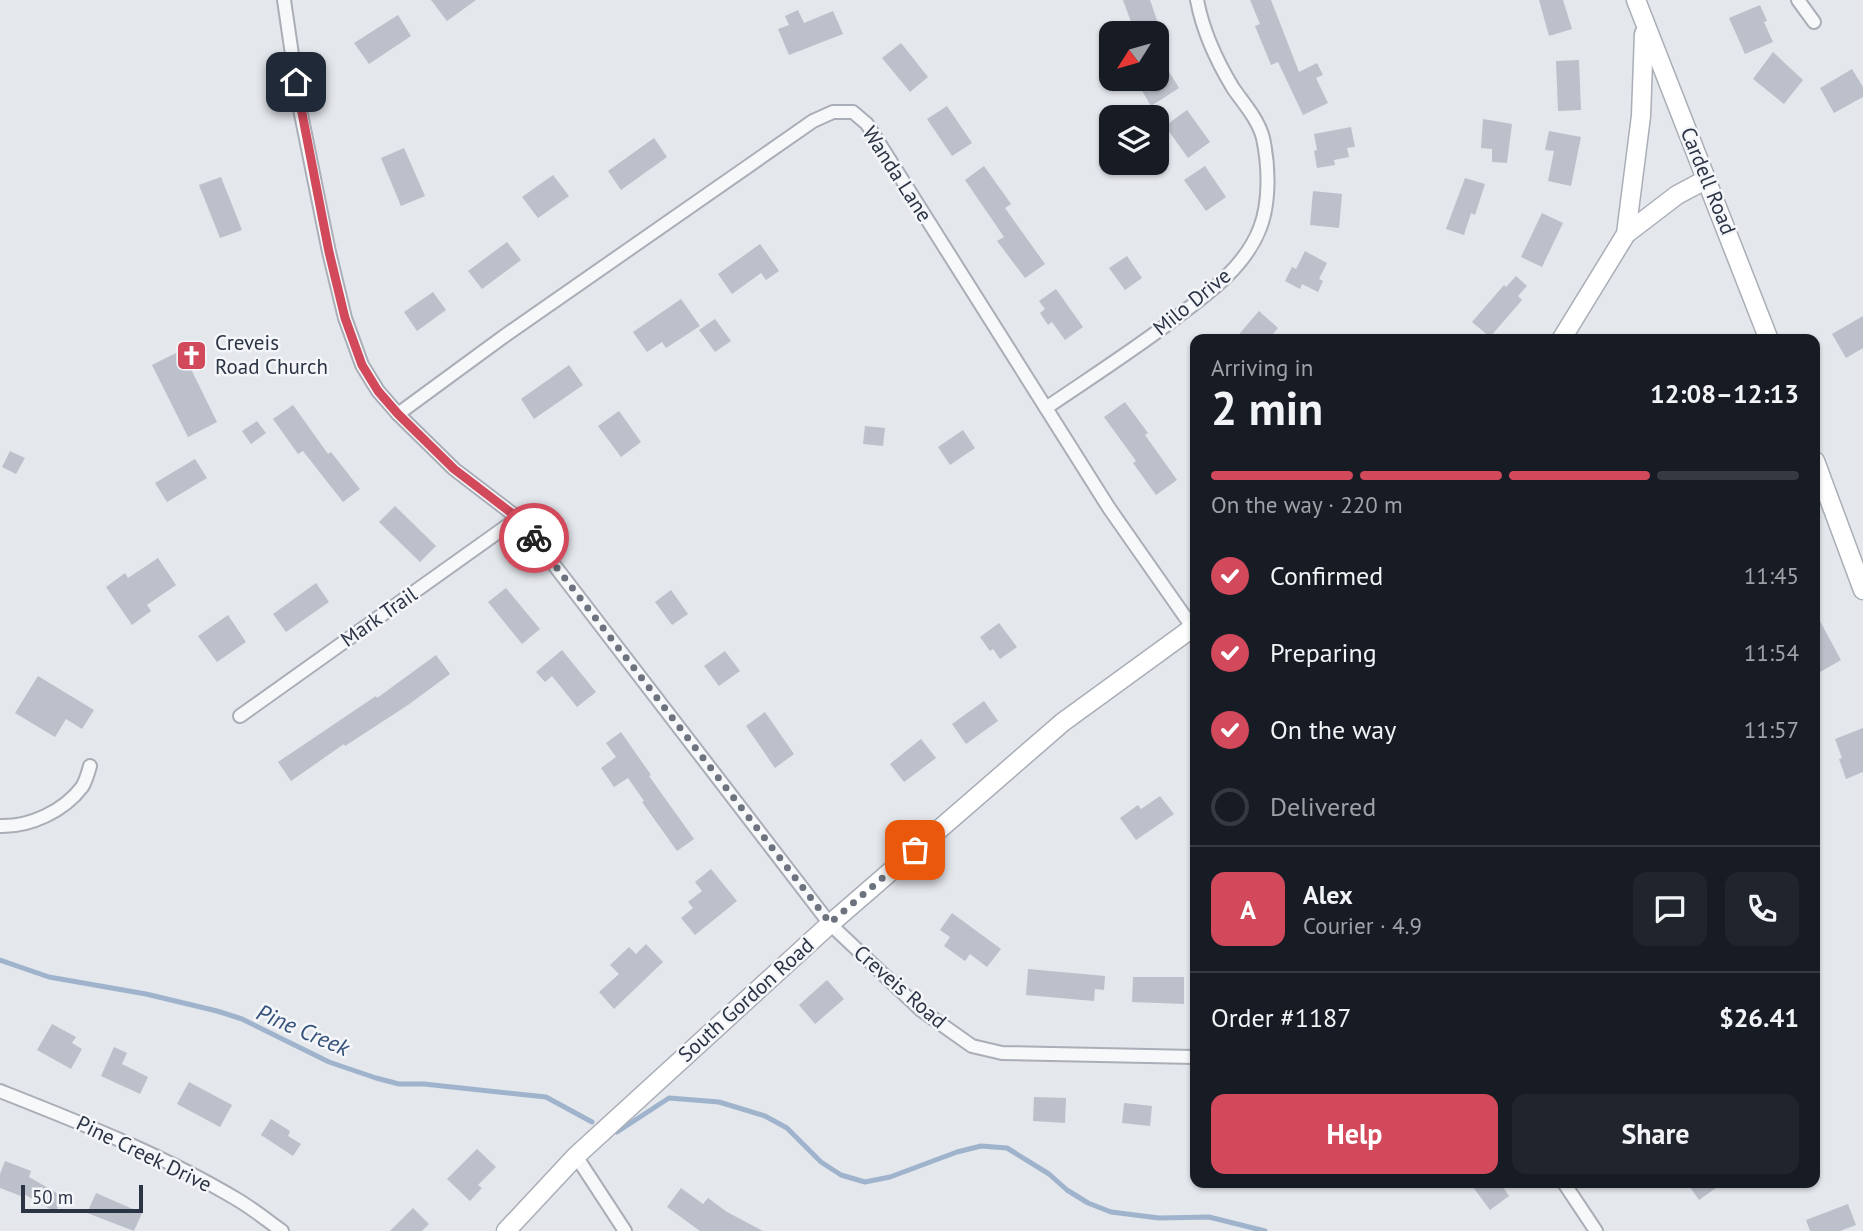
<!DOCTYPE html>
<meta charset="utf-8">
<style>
:root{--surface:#171b24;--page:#20242c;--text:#f1f3f6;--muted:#9ea1a6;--line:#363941;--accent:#d1495b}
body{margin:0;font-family:"PT Sans",sans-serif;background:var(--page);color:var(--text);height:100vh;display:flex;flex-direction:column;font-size:26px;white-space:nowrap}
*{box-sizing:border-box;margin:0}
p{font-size:23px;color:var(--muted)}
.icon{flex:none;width:38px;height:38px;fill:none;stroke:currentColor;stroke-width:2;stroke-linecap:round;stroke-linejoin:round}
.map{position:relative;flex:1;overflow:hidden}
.sheet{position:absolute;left:1190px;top:334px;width:630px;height:854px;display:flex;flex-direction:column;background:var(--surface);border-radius:14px;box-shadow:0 2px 5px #0004}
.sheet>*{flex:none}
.needle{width:46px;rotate:233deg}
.buttons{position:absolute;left:1099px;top:21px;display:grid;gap:14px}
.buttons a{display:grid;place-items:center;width:70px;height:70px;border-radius:14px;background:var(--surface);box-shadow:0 2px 5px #0004;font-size:35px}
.scale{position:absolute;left:21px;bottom:18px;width:122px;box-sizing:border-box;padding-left:7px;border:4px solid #2b3445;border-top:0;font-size:19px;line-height:24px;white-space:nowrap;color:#2b3445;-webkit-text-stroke:5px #f4f6f9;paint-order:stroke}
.pin{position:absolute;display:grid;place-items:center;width:60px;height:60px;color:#fff;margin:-30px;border-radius:14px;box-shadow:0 4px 10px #0006}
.courier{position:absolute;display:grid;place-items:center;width:70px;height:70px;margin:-35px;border:5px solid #d1495b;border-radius:50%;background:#fff;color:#222;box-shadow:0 2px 9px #0007}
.head em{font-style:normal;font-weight:800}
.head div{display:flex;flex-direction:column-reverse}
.head{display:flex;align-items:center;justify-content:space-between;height:119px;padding:0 21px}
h1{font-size:46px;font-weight:800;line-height:52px}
.bar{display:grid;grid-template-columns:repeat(4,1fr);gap:10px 7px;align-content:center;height:84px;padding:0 21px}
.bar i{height:9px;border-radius:5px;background:var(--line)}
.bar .active{background:var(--accent)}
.bar p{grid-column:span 4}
.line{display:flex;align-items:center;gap:18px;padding:0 21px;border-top:2px solid var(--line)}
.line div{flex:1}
.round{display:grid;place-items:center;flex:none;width:74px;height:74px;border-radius:14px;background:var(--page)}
ol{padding:0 21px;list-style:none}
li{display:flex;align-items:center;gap:21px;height:77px}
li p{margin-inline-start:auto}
li .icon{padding:7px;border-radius:50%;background:var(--accent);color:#fff;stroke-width:4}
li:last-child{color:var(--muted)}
li i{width:38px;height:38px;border:4px solid var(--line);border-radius:50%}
.action{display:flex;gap:14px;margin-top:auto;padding:14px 21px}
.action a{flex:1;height:80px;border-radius:14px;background:var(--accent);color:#fff;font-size:28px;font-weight:800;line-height:80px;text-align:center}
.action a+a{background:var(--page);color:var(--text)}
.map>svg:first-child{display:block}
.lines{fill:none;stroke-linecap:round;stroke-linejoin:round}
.stream{stroke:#9fb4cc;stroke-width:5}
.building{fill:#bbc0ca}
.street-casing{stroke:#a9aeb7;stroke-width:16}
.secondary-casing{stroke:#a9aeb7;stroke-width:21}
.street{stroke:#f7f8fa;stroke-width:12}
.secondary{stroke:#fff;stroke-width:18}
.done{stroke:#6c737f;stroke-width:7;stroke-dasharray:0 12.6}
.route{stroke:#d1495b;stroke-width:9}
.labels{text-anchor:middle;stroke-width:5;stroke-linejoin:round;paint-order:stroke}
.street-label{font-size:21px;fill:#2b3445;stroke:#f4f6f9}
.poi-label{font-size:21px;fill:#2b3445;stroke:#f4f6f9;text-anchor:start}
.water-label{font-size:23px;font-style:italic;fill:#34527a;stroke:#f4f6f9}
</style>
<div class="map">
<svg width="1863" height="1231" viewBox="0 0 1863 1231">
<rect width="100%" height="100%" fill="#e4e7ec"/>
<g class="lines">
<g class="stream">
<polyline points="0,960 49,977 146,994 217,1011 242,1019 329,1062 376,1078 399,1084 424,1084 546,1097 592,1122"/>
<polyline points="617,1132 669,1098 719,1102 765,1116 787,1128 821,1162 841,1175 865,1182 890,1177 957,1152 981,1146 1007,1148 1049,1174 1067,1190 1088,1203 1111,1212 1159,1218 1209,1217 1265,1231"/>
</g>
</g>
<g class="building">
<polygon points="431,0 476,0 447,21"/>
<polygon points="1123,0 1150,0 1159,26 1135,33"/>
<polygon points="1250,0 1271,0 1299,72 1317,63 1323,75 1316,78 1328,103 1303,115 1278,62 1271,65 1255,26 1260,24"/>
<polygon points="1539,0 1563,0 1572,29 1549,36"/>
<polygon points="1760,5 1767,21 1764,22 1773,42 1745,54 1729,18"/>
<polygon points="798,10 804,23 833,11 843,34 789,55 778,29 789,25 785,16"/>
<polygon points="398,15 411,36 369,64 354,43"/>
<polygon points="901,43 928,77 910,92 882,58"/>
<polygon points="1157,52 1179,88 1151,106 1135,79 1157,79"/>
<polygon points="1773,52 1803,80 1784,104 1753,79"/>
<polygon points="1579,60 1581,110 1558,111 1556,61"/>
<polygon points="1852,69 1863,87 1863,97 1834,113 1820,88"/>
<polygon points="947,106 972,143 952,156 927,119"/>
<polygon points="1187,110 1210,142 1188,158 1165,126"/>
<polygon points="1483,119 1512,124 1507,163 1492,162 1492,149 1481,148"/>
<polygon points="1351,127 1355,147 1347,148 1349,157 1334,160 1335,165 1317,168 1314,151 1317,150 1314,134"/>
<polygon points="1549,131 1581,137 1571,186 1548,181 1554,151 1545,150"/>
<polygon points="654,138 667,157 621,190 608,171"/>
<polygon points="404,148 425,196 401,206 381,158"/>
<polygon points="984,166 1011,204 1005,208 1045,264 1025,278 997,241 1004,237 965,180"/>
<polygon points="1205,166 1226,197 1206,211 1184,180"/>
<polygon points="553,175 569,196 538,218 522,197"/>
<polygon points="221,177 242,230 220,238 199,185"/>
<polygon points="1465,178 1485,184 1475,215 1471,213 1464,235 1446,229"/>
<polygon points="1313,191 1342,194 1339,228 1310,225"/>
<polygon points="1542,213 1563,223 1542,267 1521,257"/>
<polygon points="507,242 521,260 482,289 468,271"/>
<polygon points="760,244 779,271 766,280 761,273 732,294 718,274"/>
<polygon points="1305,251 1327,263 1319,279 1323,281 1318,292 1302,284 1300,289 1285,281 1292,267 1296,269"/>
<polygon points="1127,256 1142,278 1125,290 1109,268"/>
<polygon points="1516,276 1527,286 1518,296 1522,300 1490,337 1472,322 1504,285 1506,287"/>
<polygon points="1056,289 1083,327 1065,340 1052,322 1048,325 1040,313 1045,309 1039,301"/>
<polygon points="433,292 446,310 417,331 404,312"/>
<polygon points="681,299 700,326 666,348 662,342 647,352 633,332"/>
<polygon points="1259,311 1278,328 1268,340 1234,340"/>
<polygon points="1863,316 1863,348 1846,358 1832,334"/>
<polygon points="715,319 731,341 715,352 699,330"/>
<polygon points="186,348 194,362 189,365 217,422 188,437 152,365"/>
<polygon points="569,365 583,385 534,419 521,399"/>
<polygon points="1125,402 1148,433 1145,435 1177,480 1156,495 1133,463 1136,461 1104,417"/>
<polygon points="293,405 328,454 331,452 360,489 343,502 303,451 298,454 273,419"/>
<polygon points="619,411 641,442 621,457 598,426"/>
<polygon points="257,421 266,433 251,444 242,431"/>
<polygon points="865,426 885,428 883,446 863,444"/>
<polygon points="963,430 975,448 950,465 938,447"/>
<polygon points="10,451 25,458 16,474 2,467"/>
<polygon points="195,459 207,478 167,502 155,483"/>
<polygon points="395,506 436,546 420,562 379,522"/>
<polygon points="158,558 176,585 147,605 151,611 132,625 106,587 125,573 128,578"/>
<polygon points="316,583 329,602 286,632 273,614"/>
<polygon points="506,588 540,629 522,644 488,602"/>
<polygon points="671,590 688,614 672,625 655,602"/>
<polygon points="1815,612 1841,660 1815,675"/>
<polygon points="228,615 246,642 217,662 198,636"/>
<polygon points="999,623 1017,647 1000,659 993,649 990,651 980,637"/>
<polygon points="562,650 596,692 577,707 552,676 545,682 536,672"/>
<polygon points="725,651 740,671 719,686 704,666"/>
<polygon points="436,655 450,674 408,705 345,746 344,744 291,781 278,762 376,696 377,698"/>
<polygon points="38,676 94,710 82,729 66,719 55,737 15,713"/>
<polygon points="984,701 998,721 966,744 952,724"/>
<polygon points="765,712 794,754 775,768 746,726"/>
<polygon points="1863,728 1863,772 1846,779 1839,759 1842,758 1835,739"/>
<polygon points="621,732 651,775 649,776 694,839 677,851 642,802 644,801 628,778 614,787 601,768 616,757 606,743"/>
<polygon points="921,739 936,758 904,782 890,764"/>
<polygon points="1160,796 1174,814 1136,840 1120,818 1138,805 1141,809"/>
<polygon points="711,869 737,901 695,935 681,918 693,908 688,902 702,891 695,882"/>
<polygon points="952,913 1001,949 987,967 970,954 965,961 944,946 950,937 940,930"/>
<polygon points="646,944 663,962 614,1009 599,992 619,974 610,965 629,947 636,954"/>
<polygon points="1028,969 1105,976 1104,990 1095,989 1094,1001 1026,995"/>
<polygon points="1133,977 1184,977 1184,1004 1132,1002"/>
<polygon points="827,980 844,999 815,1024 799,1005"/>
<polygon points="52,1024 76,1037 72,1043 82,1049 71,1069 37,1050"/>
<polygon points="114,1047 127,1053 122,1064 148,1077 140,1094 101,1076"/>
<polygon points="189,1082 232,1105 220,1127 177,1104"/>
<polygon points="1034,1097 1066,1098 1065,1123 1033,1121"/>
<polygon points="1124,1103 1152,1106 1150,1126 1122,1123"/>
<polygon points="271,1119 290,1131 288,1136 301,1144 293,1156 261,1135"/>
<polygon points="477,1149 496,1167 478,1185 482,1188 470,1201 447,1179"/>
<polygon points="5,1161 31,1171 29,1177 64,1197 55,1212 22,1193 21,1196 0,1188 0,1174"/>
<polygon points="1470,1183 1500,1183 1509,1196 1490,1210"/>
<polygon points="1687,1183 1723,1183 1699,1200"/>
<polygon points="681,1188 703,1204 708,1198 727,1212 763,1231 700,1231 667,1207"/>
<polygon points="96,1193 142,1213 134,1231 87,1213"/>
<polygon points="1848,1204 1856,1225 1840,1231 1810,1231 1806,1220"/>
<polygon points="413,1208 429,1224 422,1231 390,1231"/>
</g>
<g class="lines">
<defs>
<g id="street">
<polyline points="284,0 300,109 329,252 345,318 362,365 378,391 398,414 454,469 518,518 830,924 921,1010 972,1046 1002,1053 1195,1057"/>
<polyline points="1798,0 1814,22"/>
<path d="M1046,408c41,-28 83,-55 123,-85 34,-26 75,-53 91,-95 10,-26 9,-62 3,-90 -5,-19 -19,-34 -30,-50 -17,-28 -30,-56 -36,-88"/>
<polyline points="398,414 503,337 813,121 833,112 853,112 867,124 1109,508 1195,631"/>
<polyline points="240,716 518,518"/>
<path d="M0,826c30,1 64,-15 82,-39 4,-6 6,-14 8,-21"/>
<path d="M0,1091c81,32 163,64 238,109 15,9 30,21 44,31"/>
<polyline points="576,1156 625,1231"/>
<polyline points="1564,1183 1596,1231"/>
</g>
<g id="secondary">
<polyline points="1636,0 1769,340"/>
<polyline points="1626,234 1641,116 1644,34"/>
<polyline points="1561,340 1626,234 1677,195 1707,179"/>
<polyline points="1815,461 1863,590"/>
<polyline points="506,1231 576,1156 830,924 1063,722 1195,626"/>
</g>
</defs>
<use href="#street" class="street-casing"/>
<use href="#secondary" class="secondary-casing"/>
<use href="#street" class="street"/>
<use href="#secondary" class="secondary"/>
</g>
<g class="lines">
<polyline class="done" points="534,538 830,923 915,850"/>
<polyline class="route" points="296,82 329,252 345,318 362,365 378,391 398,414 454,469 518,518 534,538"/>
</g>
<defs>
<symbol id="church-square" viewBox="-11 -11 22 22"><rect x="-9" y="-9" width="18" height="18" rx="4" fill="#d1495b" stroke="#f4f6f9"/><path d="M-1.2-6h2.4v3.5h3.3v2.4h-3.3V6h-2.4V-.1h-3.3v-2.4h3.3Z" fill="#fff"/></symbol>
</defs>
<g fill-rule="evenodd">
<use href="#church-square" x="174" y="338" width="35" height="35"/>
</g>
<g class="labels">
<g class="street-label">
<text transform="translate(897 174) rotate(57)" y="7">Wanda Lane</text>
<text transform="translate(1708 181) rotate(68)" y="7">Cardell Road</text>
<text transform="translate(1192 302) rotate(-39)" y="7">Milo Drive</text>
<text transform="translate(379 617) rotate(-35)" y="7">Mark Trail</text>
<text transform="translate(900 987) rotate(41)" y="7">Creveis Road</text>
<text transform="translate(746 1000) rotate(-42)" y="7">South Gordon Road</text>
<text transform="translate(144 1154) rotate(26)" y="7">Pine Creek Drive</text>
</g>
<g class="poi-label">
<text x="215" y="350">Creveis<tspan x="215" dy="24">Road Church</tspan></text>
</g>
<g class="water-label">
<text transform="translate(303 1030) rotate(23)" y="8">Pine Creek</text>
</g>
</g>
</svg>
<div class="buttons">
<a><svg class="needle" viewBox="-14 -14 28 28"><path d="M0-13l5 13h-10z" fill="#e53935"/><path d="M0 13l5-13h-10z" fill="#9ea1a6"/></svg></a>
<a><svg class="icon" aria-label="layers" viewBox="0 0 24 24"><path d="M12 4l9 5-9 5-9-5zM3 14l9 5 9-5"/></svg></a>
</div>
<div class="scale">50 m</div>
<div class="pin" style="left:915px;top:850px;background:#ea580c"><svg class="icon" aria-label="bag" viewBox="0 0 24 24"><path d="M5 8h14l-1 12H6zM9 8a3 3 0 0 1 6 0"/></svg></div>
<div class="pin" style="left:296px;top:82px;background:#1f2937"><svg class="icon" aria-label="home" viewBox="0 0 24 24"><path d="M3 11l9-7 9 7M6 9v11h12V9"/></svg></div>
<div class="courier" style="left:534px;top:538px"><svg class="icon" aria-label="bike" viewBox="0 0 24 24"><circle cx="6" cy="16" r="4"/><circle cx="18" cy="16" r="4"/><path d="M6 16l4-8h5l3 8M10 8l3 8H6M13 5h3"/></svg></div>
<section class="sheet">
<div class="head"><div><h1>2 min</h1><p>Arriving in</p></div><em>12:08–12:13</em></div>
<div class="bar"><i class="active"></i><i class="active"></i><i class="active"></i><i></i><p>On the way · 220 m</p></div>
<ol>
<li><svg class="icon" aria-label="check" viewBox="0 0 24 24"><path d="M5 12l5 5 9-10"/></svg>Confirmed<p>11:45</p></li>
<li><svg class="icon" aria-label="check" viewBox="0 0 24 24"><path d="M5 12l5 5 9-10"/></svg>Preparing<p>11:54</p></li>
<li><svg class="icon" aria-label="check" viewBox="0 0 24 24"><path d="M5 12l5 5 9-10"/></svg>On the way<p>11:57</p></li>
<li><i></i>Delivered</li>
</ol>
<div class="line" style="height:126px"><b class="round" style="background:var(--accent);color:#fff">A</b><div><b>Alex</b><p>Courier · 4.9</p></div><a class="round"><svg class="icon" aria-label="chat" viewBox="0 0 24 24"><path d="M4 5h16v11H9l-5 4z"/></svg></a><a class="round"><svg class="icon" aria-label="phone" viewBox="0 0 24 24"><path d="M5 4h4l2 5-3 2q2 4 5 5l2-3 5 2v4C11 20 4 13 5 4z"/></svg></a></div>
<div class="line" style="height:91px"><div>Order #1187</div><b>$26.41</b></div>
<div class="action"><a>Help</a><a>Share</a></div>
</section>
</div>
